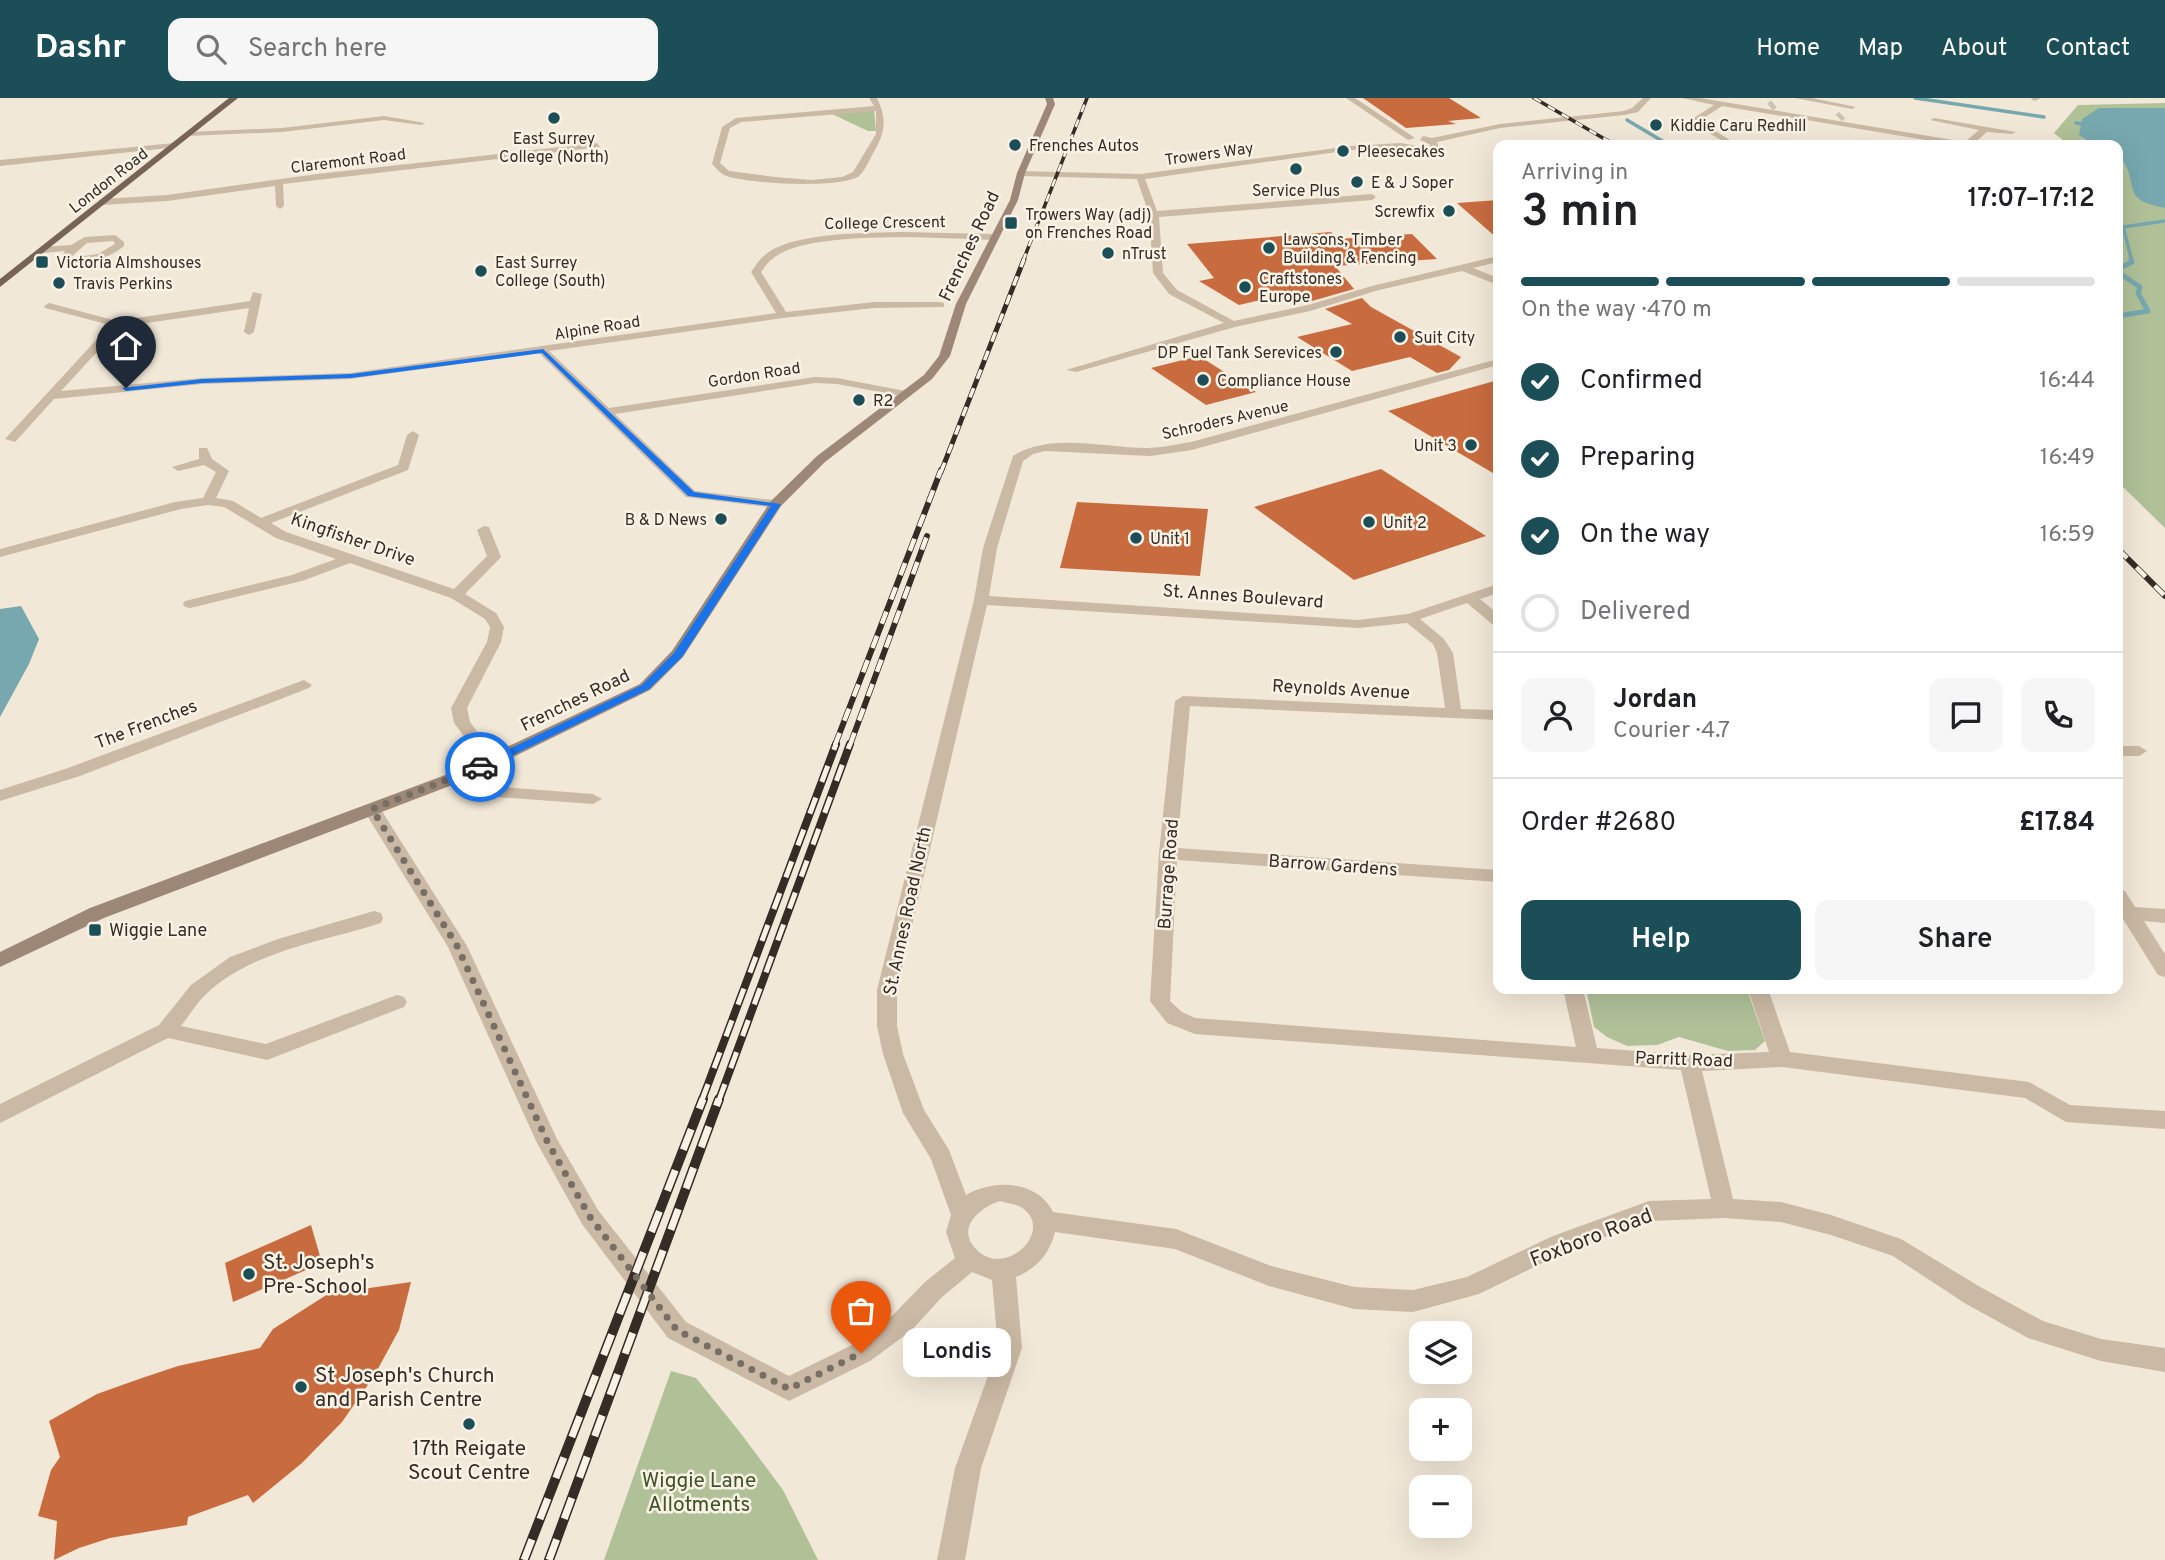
<!DOCTYPE html>
<meta charset="utf-8">
<style>
:root{--surface:#fff;--page:#f6f6f6;--text:#202124;--muted:#757577;--line:#e0e0e0;--accent:#1b4e57}
body{margin:0;font-family:Overpass,sans-serif;background:var(--page);color:var(--text);height:100vh;display:flex;flex-direction:column;font-size:26px;white-space:nowrap}
*{box-sizing:border-box;margin:0}
p{font-size:23px;color:var(--muted)}
.icon{flex:none;width:38px;height:38px;fill:none;stroke:currentColor;stroke-width:2;stroke-linecap:round;stroke-linejoin:round}
.map{position:relative;flex:1;overflow:hidden}
.side{position:absolute;left:1493px;top:42px;width:630px;height:854px;display:flex;flex-direction:column;background:var(--surface);border-radius:14px;box-shadow:0 7px 28px #0002}
.side>*{flex:none}
.fabs{position:absolute;left:1409px;top:1223px;display:grid;gap:14px}
.fabs a{display:grid;place-items:center;width:63px;height:63px;border-radius:14px;background:var(--surface);box-shadow:0 7px 28px #0002;font-size:35px}
.pin{position:absolute;display:grid;place-items:center;width:60px;height:60px;color:#fff;margin:-72px -30px;border-radius:50% 50% 50% 0;rotate:-45deg;box-shadow:0 0 7px #0007}
.pin .icon{rotate:45deg}
.courier{position:absolute;display:grid;place-items:center;width:70px;height:70px;margin:-35px;border:5px solid #1a73e8;border-radius:50%;background:#fff;color:#222;box-shadow:0 2px 9px #0007}
.bubble{position:absolute;height:49px;border-radius:14px;background:var(--surface);box-shadow:0 7px 28px #0002;font-size:23px;font-weight:600;line-height:49px;text-align:center}
.summary em{font-style:normal;font-weight:600}
.summary div{display:flex;flex-direction:column-reverse}
.summary{display:flex;align-items:center;justify-content:space-between;height:119px;padding:0 28px}
h1{font-size:46px;font-weight:600;line-height:52px}
.bar{display:grid;grid-template-columns:repeat(4,1fr);gap:10px 7px;align-content:center;height:84px;padding:0 28px}
.bar i{height:9px;border-radius:5px;background:var(--line)}
.bar .active{background:var(--accent)}
.bar p{grid-column:span 4}
.line{display:flex;align-items:center;gap:18px;padding:0 28px;border-top:2px solid var(--line)}
.line div{flex:1}
.round{display:grid;place-items:center;flex:none;width:74px;height:74px;border-radius:14px;background:var(--page)}
ol{padding:0 28px;list-style:none}
li{display:flex;align-items:center;gap:21px;height:77px}
li p{margin-inline-start:auto}
li .icon{padding:7px;border-radius:50%;background:var(--accent);color:#fff;stroke-width:4}
li:last-child{color:var(--muted)}
li i{width:38px;height:38px;border:4px solid var(--line);border-radius:50%}
.cta{display:flex;gap:14px;margin-top:auto;padding:14px 28px}
.cta a{flex:1;height:80px;border-radius:14px;background:var(--accent);color:#fff;font-size:28px;font-weight:600;line-height:80px;text-align:center}
.cta a+a{background:var(--page);color:var(--text)}
header{display:flex;align-items:center;gap:42px;box-sizing:border-box;height:98px;padding:0 35px;background:var(--accent);color:#fff}
header strong{font-size:33px}
nav{display:flex;gap:38px;margin-inline-start:auto;font-size:24px}
.search{width:490px;height:63px;background:var(--page);display:flex;align-items:center;gap:18px;box-sizing:border-box;padding:0 24px;border-radius:14px;color:var(--muted);font-size:26px}
.map>svg:first-child{display:block}
.green{fill:#b0c198}
.water{fill:#77a8af}
.lines{fill:none;stroke-linecap:round;stroke-linejoin:round}
.stream-far1{stroke:#77a8af;stroke-width:3.5}
.stream{stroke:#77a8af;stroke-width:5}
.building{fill:#c86c3f}
.street-tunnel{stroke:#ccc2b4;stroke-width:9;stroke-dasharray:9 4.5;stroke-linecap:butt}
.street{fill:#cab9a4;fill-rule:evenodd}
.secondary{fill:#9d8776;fill-rule:evenodd}
.primary{fill:#776457;fill-rule:evenodd}
.rail-far4-casing{stroke:#352c26;stroke-width:3.5}
.rail-far3-casing{stroke:#352c26;stroke-width:5}
.rail-far2-casing{stroke:#352c26;stroke-width:6}
.rail-far1-casing{stroke:#352c26;stroke-width:8}
.rail-casing{stroke:#352c26;stroke-width:10}
.rail-far4{stroke:#f9f2e5;stroke-width:2.5;stroke-dasharray:8;stroke-linecap:butt}
.rail-far3{stroke:#f9f2e5;stroke-width:3.5;stroke-dasharray:10;stroke-linecap:butt}
.rail-far2{stroke:#f9f2e5;stroke-width:4.5;stroke-dasharray:13;stroke-linecap:butt}
.rail-far1{stroke:#f9f2e5;stroke-width:5;stroke-dasharray:17;stroke-linecap:butt}
.rail{stroke:#f9f2e5;stroke-width:7;stroke-dasharray:22;stroke-linecap:butt}
.route{fill:#1a73e8}
.done{stroke:#776e64;stroke-width:7;stroke-dasharray:0 12.6}
.poi-dot{fill:#1b4e57;stroke:#f9f2e5;stroke-width:2.5}
.labels{text-anchor:middle;stroke-width:5;stroke-linejoin:round;paint-order:stroke}
.far-poi-label{font-size:16px;fill:#352c26;stroke:#f9f2e5;text-anchor:start}
.far-street-label{font-size:16px;fill:#352c26;stroke:#f9f2e5}
.street-label{font-size:18px;fill:#352c26;stroke:#f9f2e5}
.poi-label{font-size:18px;fill:#352c26;stroke:#f9f2e5;text-anchor:start}
.near-street-label{font-size:21px;fill:#352c26;stroke:#f9f2e5}
.near-poi-label{font-size:21px;fill:#352c26;stroke:#f9f2e5;text-anchor:start}
.near-park-label{font-size:21px;fill:#405429;stroke:#f9f2e5}
</style>
<header>
<strong>Dashr</strong>
<div class="search"><svg class="icon" aria-label="search" viewBox="0 0 24 24"><circle cx="10" cy="10" r="6"/><path d="M15 15l6 6"/></svg>Search here</div>
<nav><a>Home</a><a>Map</a><a>About</a><a>Contact</a></nav>
</header>
<div class="map">
<svg width="2165" height="1462" viewBox="0 0 2165 1462">
<rect width="100%" height="100%" fill="#f2e8d8"/>
<g class="green">
<polygon points="2165,5 2165,430 2118,384 2118,47 2069,47 2054,35 2078,7"/>
<polygon points="874,12 876,33 868,33 832,16"/>
<polygon points="1586,891 1747,891 1765,943 1755,952 1728,953 1679,939 1657,947 1627,948 1607,939 1594,929"/>
<polygon points="671,1273 696,1280 739,1333 783,1392 818,1462 604,1462"/>
</g>
<g class="water">
<path d="M2099,10h66v100c-8,-2 -21,-4 -27,-10 -10,-9 -5,-33 -20,-40v-13h-23l-16,-10 3,-16z"/>
<polygon points="21,508 39,541 29,566 0,619 0,511"/>
</g>
<g class="lines">
<g class="stream-far1">
<polyline points="1915,0 2044,19"/>
<polyline points="1627,22 1669,47"/>
<polyline points="2076,25 2083,26"/>
<polyline points="2132,163 2123,129 2165,123"/>
</g>
<g class="stream">
<polyline points="2118,171 2132,164 2131,161"/>
<polyline points="2118,174 2140,189 2138,195 2148,213 2118,218"/>
</g>
</g>
<g class="building">
<polygon points="1363,0 1449,0 1481,20 1448,23 1456,26 1406,30"/>
<polygon points="1498,102 1498,141 1457,105"/>
<polygon points="1331,134 1338,141 1412,136 1437,161 1335,168 1354,191 1312,203 1295,194 1239,207 1199,183 1214,180 1187,146"/>
<polygon points="1362,200 1371,209 1461,259 1449,272 1437,275 1410,259 1352,273 1297,239 1352,226 1325,211"/>
<polygon points="1199,258 1256,294 1206,307 1151,270"/>
<polygon points="1498,282 1498,378 1388,313"/>
<polygon points="1381,371 1486,438 1354,482 1254,409"/>
<polygon points="1077,404 1208,411 1200,478 1060,470"/>
<polygon points="311,1127 322,1165 233,1204 225,1165"/>
<polygon points="411,1184 399,1232 374,1278 342,1324 302,1365 253,1405 248,1397 188,1419 187,1427 110,1440 79,1450 54,1462 57,1423 38,1418 51,1372 60,1359 49,1323 97,1296 139,1281 178,1268 260,1250 273,1231 328,1196"/>
</g>
<g class="lines">
<g class="street-tunnel">
<polyline points="1770,9 1774,6"/>
<polyline points="1839,20 1842,17"/>
</g>
<g class="street">
<path d="M869,0h8c9,18 9,32 -1,50 -5,8 -10,22 -17,28 -17,13 -116,8 -135,-1 -4,-2 -9,-8 -12,-11l10,-37 14,-9 138,-12zM876,13v23l-23,38 -11,5 -30,3 -37,-3 -46,-6 -9,-8 10,-35 11,-6z"/>
<polygon points="1346,0 1355,0 1415,40 1408,42"/>
<polygon points="1643,0 1651,0 1638,14 1624,17 1500,30 1437,44 1439,50 1422,53 1401,49 1351,52 1145,81 1157,113 1372,96 1376,99 1372,102 1159,119 1163,175 1177,192 1234,223 1308,207 1372,188 1498,158 1498,164 1473,170 1498,180 1498,187 1462,173 1379,192 1310,213 1235,229 1076,274 1066,272 1224,225 1169,196 1153,175 1149,116 1137,81 1021,78 1018,73 1140,76 1351,48 1401,45 1422,49 1431,47 1420,42 1423,38 1432,40 1500,26 1624,13 1632,10"/>
<polygon points="1682,0 1700,0 1965,44 1979,32 1930,22 1934,20 2016,34 2012,36 1987,34 1972,47 1955,47 1722,8 1699,23 1738,47 1729,47 1689,23 1714,7"/>
<polygon points="1795,0 1812,0 1856,9 1852,11"/>
<polygon points="2041,0 2035,3 2031,1 2032,0"/>
<polygon points="384,18 425,25 421,27 384,22 282,34 188,38 184,36 188,34 282,30"/>
<polygon points="174,45 177,49 0,68 0,62"/>
<polygon points="597,45 600,49 283,86 284,108 280,111 276,108 275,88 167,103 102,107 98,104 102,101 167,97 317,76"/>
<path d="M902,134l91,2 5,3 -5,3c-48,-1 -187,-12 -222,20 -4,3 -7,8 -10,12l25,40 88,-10h66l4,1v4l-70,1 -91,10 -234,33 60,57 206,-31 22,1 74,14v4l-4,1 -70,-13 -22,-1 -200,31 80,77 86,10v6l-5,1 -90,-11 -147,-144 -189,26 -148,5 -148,15 -39,43 -10,-3 105,-114 -65,-17 -1,-2 5,-3 68,18 133,-20 3,-9 9,2 -8,38 -5,3 -5,-3 5,-24 -129,19 -59,64 141,-13 148,-5 426,-60 -25,-41c4,-5 8,-13 14,-17 26,-23 103,-22 137,-23z"/>
<path d="M115,137l9,7v4c-14,12 -48,26 -66,15l7,-10 -22,2 -5,-3 5,-3 28,-2 14,-8zM113,143l2,3 -17,10 -28,4 17,-15z"/>
<path d="M1498,261v6l-306,85 -42,6 -105,-5 -12,3 -10,7 -26,87 -8,48 369,24 50,-6 90,-30v9l-18,6 18,15v12l-5,-1 -26,-22 -47,16 24,20 9,14 8,56 37,1v10l-308,-14 -13,142 321,22v12l-321,-22 -7,141 12,11 13,6 381,29 -13,-58h20l14,59 93,7 79,-3 -21,-63h20l22,63 239,30 41,23 95,6v18l-99,-7 -41,-24 -243,-31 -80,4 31,128 48,3 50,13 70,24 81,49 61,33 58,18 64,9v24l-64,-11 -73,-23 -62,-34 -73,-48 -62,-21 -50,-13 -57,-4 -75,3 -80,29 -90,44 -66,18 -59,-3 -85,-23 -94,-37 -120,-17c-6,23 -18,36 -39,45l6,71 -41,120 -16,92h-28l18,-92 43,-120 -6,-68 -20,-8 -31,26 -30,33 -41,30 -81,40 -121,-63 -86,-114 -45,-81 -89,-196 -85,-138 9,-6 6,2 89,141 90,193 41,71 88,112 103,54 63,-31 41,-30 32,-33 30,-24 -9,-26 5,-17 -20,-56 -28,-46 -20,-59 -6,-28v-36l97,-390 9,-52 30,-92c37,-24 92,-8 134,-8 15,0 30,-4 44,-6zM987,507l371,23 49,-5 26,21 4,9 8,55 -262,-12 -8,5 -16,152 -9,148 17,22 28,11 486,36 30,129 -62,2 -96,35 -86,41 -54,13 -59,-3 -83,-21 -95,-37 -123,-17c-16,-32 -59,-33 -87,-17l-17,-45 -25,-40 -21,-56 -6,-28v-36zM1000,1103c6,2 15,3 21,6 36,23 -17,74 -46,41 -19,-21 6,-41 25,-47z"/>
<polygon points="413,333 419,337 408,372 271,425 286,434 454,491 487,458 477,432 484,428 489,429 501,459 465,496 496,515 504,529 501,544 467,610 470,624 500,664 498,668 486,668 454,625 451,610 487,544 490,529 485,521 451,500 350,465 302,483 190,510 185,509 183,506 185,503 292,477 336,461 276,440 224,409 208,407 181,411 0,459 0,451 175,404 203,400 216,374 204,367 178,373 172,369 199,361 199,350 207,350 212,361 229,373 216,400 233,403 261,420 398,367 407,337"/>
<polygon points="304,582 312,587 309,590 80,678 0,703 0,692 68,670"/>
<polygon points="2118,648 2139,648 2147,653 2139,658 2118,658"/>
<polygon points="462,672 487,688 593,696 602,701 593,706 483,698 456,681 454,677"/>
<polygon points="2118,791 2125,793 2135,809 2165,811 2165,825 2144,823 2165,856 2165,879 2158,877 2123,821 2118,819"/>
<path d="M374,813l7,2 2,5 -2,5c-59,19 -131,28 -176,72 -9,9 -16,21 -24,31l85,18 131,-49 7,2 3,5 -3,5 -137,53 -99,-22 -168,85v-19l159,-79 32,-40 39,-28 48,-18z"/>
</g>
<polygon class="secondary" points="1045,0 1053,0 1055,6 1025,75 1018,102 966,206 950,258 932,281 825,364 781,408 683,559 650,592 468,681 104,820 0,869 0,854 90,810 456,673 640,586 672,553 771,403 817,358 924,277 939,258 956,206 1010,102 1017,75 1047,6"/>
<polygon class="primary" points="229,0 238,0 0,189 0,181"/>
<defs>
<g id="rail-far4">
<polyline points="1534,0 1615,47"/>
<polyline points="1023,163 1087,0"/>
</g>
<polyline id="rail-far3" points="941,374 1024,161"/>
<g id="rail-far2">
<polyline points="2118,451 2165,498"/>
<polyline points="835,647 941,372"/>
<polyline points="850,647 927,438"/>
</g>
<g id="rail-far1">
<polyline points="702,1002 836,646"/>
<polyline points="719,1002 850,646"/>
</g>
<g id="rail">
<polyline points="524,1462 703,1001"/>
<polyline points="549,1462 719,1001"/>
</g>
</defs>
<use href="#rail-far4" class="rail-far4-casing"/>
<use href="#rail-far3" class="rail-far3-casing"/>
<use href="#rail-far2" class="rail-far2-casing"/>
<use href="#rail-far1" class="rail-far1-casing"/>
<use href="#rail" class="rail-casing"/>
<use href="#rail-far4" class="rail-far4"/>
<use href="#rail-far3" class="rail-far3"/>
<use href="#rail-far2" class="rail-far2"/>
<use href="#rail-far1" class="rail-far1"/>
<use href="#rail" class="rail"/>
</g>
<polygon class="route" points="543,251 694,394 781,406 682,559 649,591 480,673 476,672 476,667 642,587 674,555 771,408 688,398 542,255 351,280 202,285 126,293 122,290 202,281 351,276"/>
<g class="lines">
<polyline class="done" points="480,669 372,711 457,848 548,1045 590,1119 677,1232 789,1291 861,1255"/>
</g>
<g class="poi-dot">
<circle cx="554" cy="20" r="7"/>
<circle cx="1656" cy="27" r="7"/>
<circle cx="1015" cy="47" r="7"/>
<circle cx="1343" cy="53" r="7"/>
<circle cx="1296" cy="71" r="7"/>
<circle cx="1357" cy="84" r="7"/>
<circle cx="1449" cy="113" r="7"/>
<rect x="1004" y="118" width="14" height="14" rx="3.5"/>
<circle cx="1269" cy="150" r="7"/>
<circle cx="1108" cy="155" r="7"/>
<rect x="35" y="157" width="14" height="14" rx="3.5"/>
<circle cx="481" cy="173" r="7"/>
<circle cx="59" cy="185" r="7"/>
<circle cx="1245" cy="189" r="7"/>
<circle cx="1400" cy="239" r="7"/>
<circle cx="1336" cy="254" r="7"/>
<circle cx="1203" cy="282" r="7"/>
<circle cx="859" cy="302" r="7"/>
<circle cx="1471" cy="347" r="7"/>
<circle cx="721" cy="421" r="7"/>
<circle cx="1369" cy="424" r="7"/>
<circle cx="1136" cy="440" r="7"/>
<rect x="88" y="825" width="14" height="14" rx="3.5"/>
<circle cx="249" cy="1176" r="7"/>
<circle cx="301" cy="1289" r="7"/>
<circle cx="469" cy="1326" r="7"/>
</g>
<g class="labels">
<g class="far-poi-label">
<text x="1670" y="33">Kiddie Caru Redhill</text>
<text x="554" y="46" text-anchor="middle">East Surrey<tspan x="554" dy="18">College (North)</tspan></text>
<text x="1029" y="53">Frenches Autos</text>
<text x="1357" y="59">Pleesecakes</text>
<text x="1371" y="90">E &amp; J Soper</text>
<text x="1296" y="98" text-anchor="middle">Service Plus</text>
<text x="1435" y="119" text-anchor="end">Screwfix</text>
<text x="1025" y="122">Trowers Way (adj)<tspan x="1025" dy="18">on Frenches Road</tspan></text>
<text x="1283" y="147">Lawsons, Timber<tspan x="1283" dy="18">Building &amp; Fencing</tspan></text>
<text x="1122" y="161">nTrust</text>
<text x="56" y="170">Victoria Almshouses</text>
<text x="495" y="170">East Surrey<tspan x="495" dy="18">College (South)</tspan></text>
<text x="1259" y="186">Craftstones<tspan x="1259" dy="18">Europe</tspan></text>
<text x="73" y="191">Travis Perkins</text>
<text x="1414" y="245">Suit City</text>
<text x="1322" y="260" text-anchor="end">DP Fuel Tank Serevices</text>
<text x="1217" y="288">Compliance House</text>
<text x="873" y="308">R2</text>
<text x="1457" y="353" text-anchor="end">Unit 3</text>
<text x="707" y="427" text-anchor="end">B &amp; D News</text>
<text x="1383" y="430">Unit 2</text>
<text x="1150" y="446">Unit 1</text>
</g>
<g class="far-street-label">
<text transform="translate(1209 55) rotate(-8)" y="6">Trowers Way</text>
<text transform="translate(348 62) rotate(-7)" y="6">Claremont Road</text>
<text transform="translate(108 82) rotate(-38)" y="6">London Road</text>
<text transform="translate(885 124) rotate(-1)" y="6">College Crescent</text>
<text transform="translate(597 229) rotate(-9)" y="6">Alpine Road</text>
<text transform="translate(754 276) rotate(-9)" y="6">Gordon Road</text>
<text transform="translate(1225 321) rotate(-13)" y="6">Schroders Avenue</text>
</g>
<g class="street-label">
<text transform="translate(969 148) rotate(-65)" y="6">Frenches Road</text>
<text transform="translate(353 441) rotate(19)" y="6">Kingfisher Drive</text>
<text transform="translate(1243 498) rotate(4)" y="6">St. Annes Boulevard</text>
<text transform="translate(1341 591) rotate(3)" y="6">Reynolds Avenue</text>
<text transform="translate(575 602) rotate(-26)" y="6">Frenches Road</text>
<text transform="translate(146 626) rotate(-21)" y="6">The Frenches</text>
<text transform="translate(1333 767) rotate(4)" y="6">Barrow Gardens</text>
<text transform="translate(1168 776) rotate(-86)" y="6">Burrage Road</text>
<text transform="translate(907 813) rotate(-78)" y="6">St. Annes Road North</text>
<text transform="translate(1684 961) rotate(2)" y="6">Parritt Road</text>
</g>
<g class="poi-label">
<text x="109" y="838">Wiggie Lane</text>
</g>
<g class="near-street-label">
<text transform="translate(1591 1139) rotate(-21)" y="7">Foxboro Road</text>
</g>
<g class="near-poi-label">
<text x="263" y="1171">St. Joseph's<tspan x="263" dy="24">Pre-School</tspan></text>
<text x="315" y="1284">St Joseph's Church<tspan x="315" dy="24">and Parish Centre</tspan></text>
<text x="469" y="1357" text-anchor="middle">17th Reigate<tspan x="469" dy="24">Scout Centre</tspan></text>
</g>
<g class="near-park-label">
<text x="699" y="1389">Wiggie Lane<tspan x="699" dy="24">Allotments</tspan></text>
</g>
</g>
</svg>
<div class="fabs">
<a><svg class="icon" aria-label="layers" viewBox="0 0 24 24"><path d="M12 4l9 5-9 5-9-5zM3 14l9 5 9-5"/></svg></a>
<a>+</a>
<a>−</a>
</div>
<div class="pin" style="left:861px;top:1255px;background:#ea580c"><svg class="icon" aria-label="bag" viewBox="0 0 24 24"><path d="M5 8h14l-1 12H6zM9 8a3 3 0 0 1 6 0"/></svg></div>
<div class="pin" style="left:126px;top:290px;background:#1f2937"><svg class="icon" aria-label="home" viewBox="0 0 24 24"><path d="M3 11l9-7 9 7M6 9v11h12V9"/></svg></div>
<div class="courier" style="left:480px;top:669px"><svg class="icon" aria-label="car" viewBox="0 0 24 24"><path d="M5 17H2v-5l4-1 3-4h7l3 4 3 1v5h-3M9 17h6M6 11h13"/><circle cx="7" cy="17" r="2"/><circle cx="17" cy="17" r="2"/></svg></div>
<div class="bubble" style="left:903px;top:1230px;width:108px">Londis</div>
<section class="side">
<div class="summary"><div><h1>3 min</h1><p>Arriving in</p></div><em>17:07–17:12</em></div>
<div class="bar"><i class="active"></i><i class="active"></i><i class="active"></i><i></i><p>On the way · 470 m</p></div>
<ol>
<li><svg class="icon" aria-label="check" viewBox="0 0 24 24"><path d="M5 12l5 5 9-10"/></svg>Confirmed<p>16:44</p></li>
<li><svg class="icon" aria-label="check" viewBox="0 0 24 24"><path d="M5 12l5 5 9-10"/></svg>Preparing<p>16:49</p></li>
<li><svg class="icon" aria-label="check" viewBox="0 0 24 24"><path d="M5 12l5 5 9-10"/></svg>On the way<p>16:59</p></li>
<li><i></i>Delivered</li>
</ol>
<div class="line" style="height:126px"><a class="round"><svg class="icon" aria-label="person" viewBox="0 0 24 24"><circle cx="12" cy="8" r="4"/><path d="M4 21q1-7 8-7t8 7"/></svg></a><div><b>Jordan</b><p>Courier · 4.7</p></div><a class="round"><svg class="icon" aria-label="chat" viewBox="0 0 24 24"><path d="M4 5h16v11H9l-5 4z"/></svg></a><a class="round"><svg class="icon" aria-label="phone" viewBox="0 0 24 24"><path d="M5 4h4l2 5-3 2q2 4 5 5l2-3 5 2v4C11 20 4 13 5 4z"/></svg></a></div>
<div class="line" style="height:91px"><div>Order #2680</div><b>£17.84</b></div>
<div class="cta"><a>Help</a><a>Share</a></div>
</section>
</div>
